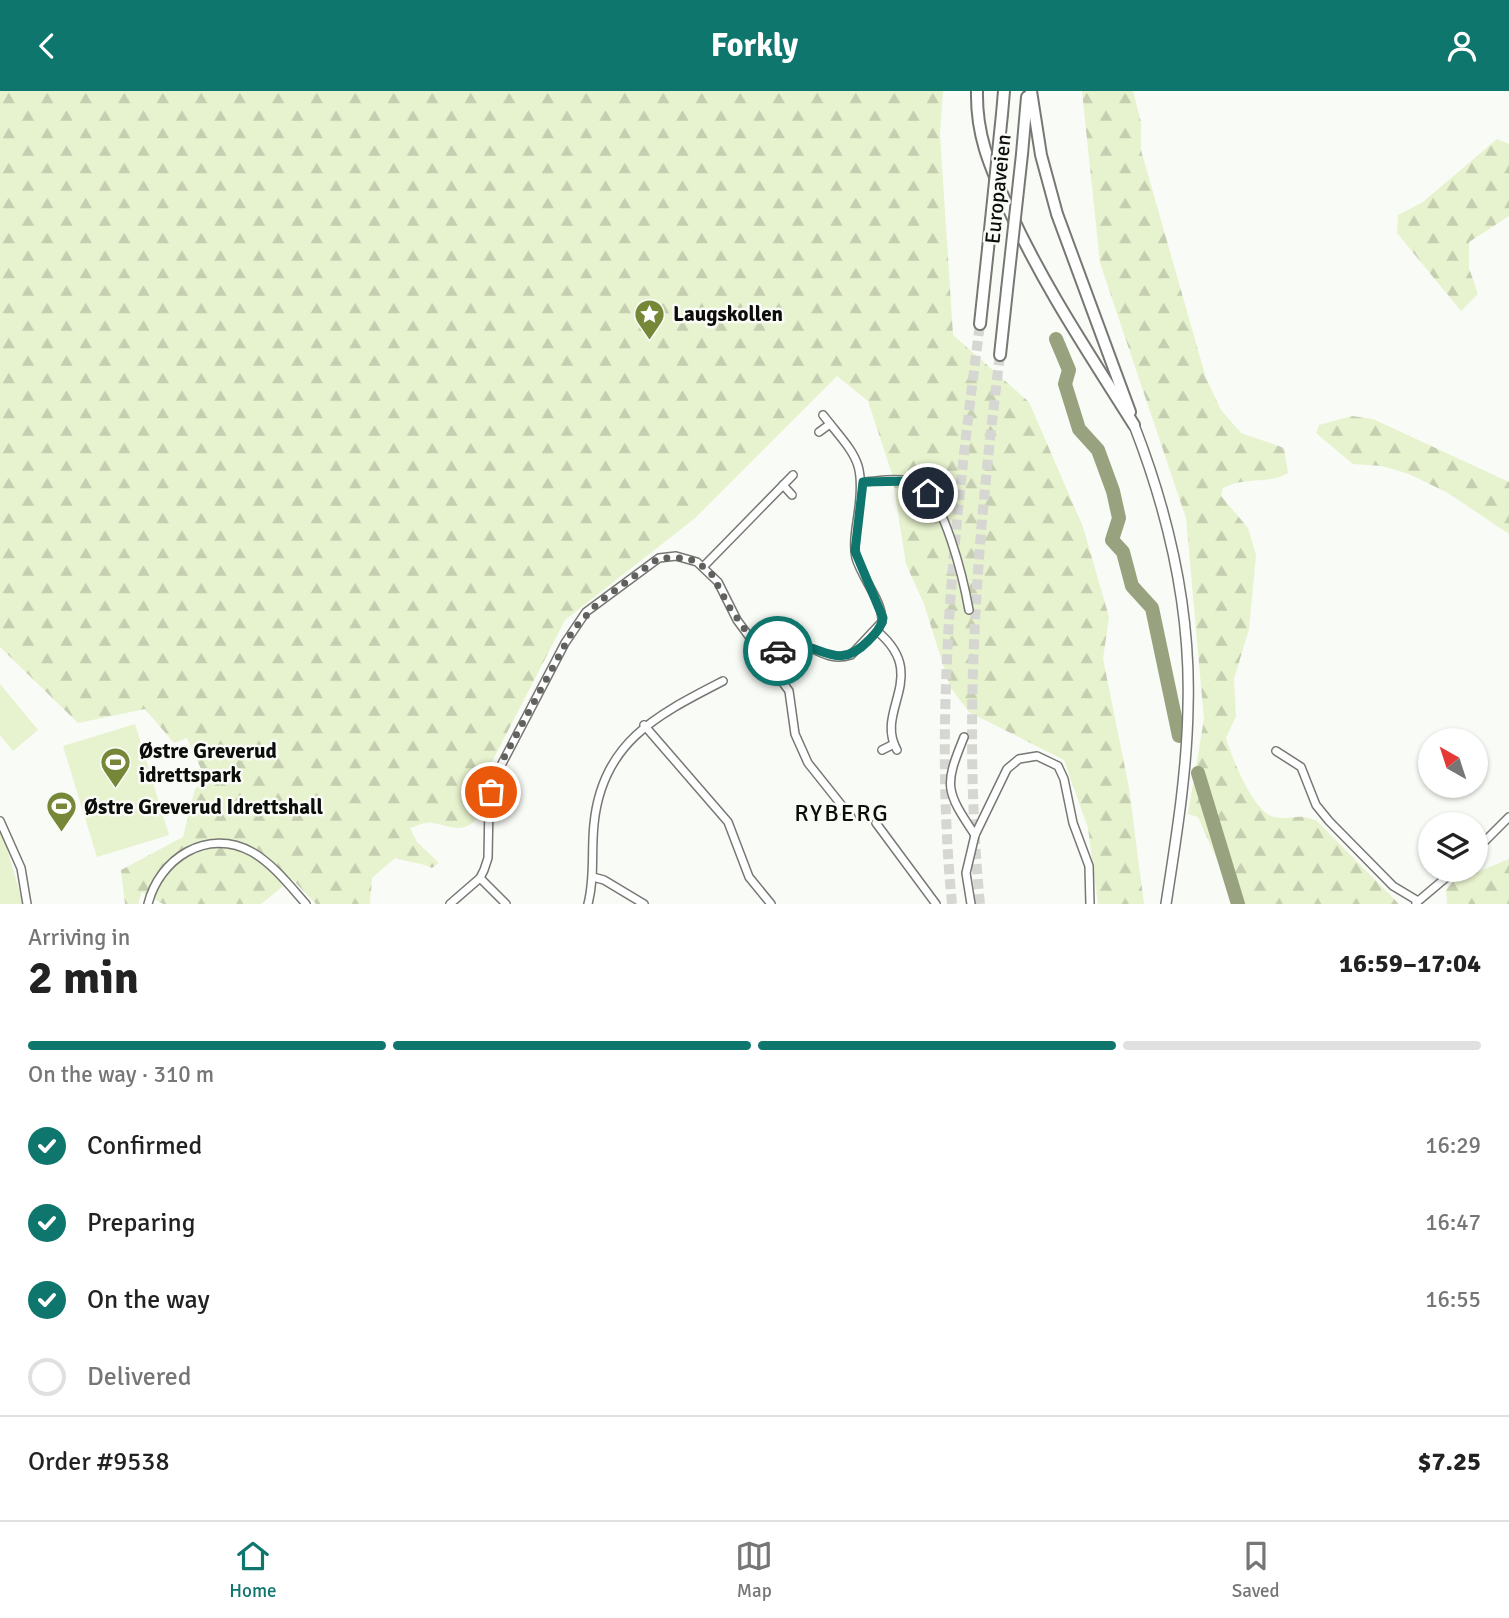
<!DOCTYPE html>
<meta charset="utf-8">
<style>
:root{--surface:#fff;--page:#f2f2f2;--text:#222;--muted:#767676;--line:#e0e0e0;--accent:#0f766e}
body{margin:0;font-family:Signika,sans-serif;background:var(--page);color:var(--text);height:100vh;display:flex;flex-direction:column;font-size:26px;white-space:nowrap}
*{box-sizing:border-box;margin:0}
p{font-size:23px;color:var(--muted)}
.icon{flex:none;width:38px;height:38px;fill:none;stroke:currentColor;stroke-width:2;stroke-linecap:round;stroke-linejoin:round}
.map{position:relative;height:813px;overflow:hidden}
.sheet{display:flex;flex-direction:column;background:var(--surface);flex:1}
.sheet>*{flex:none}
.needle{width:46px;rotate:321deg}
.fabs{position:absolute;left:1418px;top:637px;display:grid;gap:14px}
.fabs a{display:grid;place-items:center;width:70px;height:70px;border-radius:50%;background:var(--surface);box-shadow:0 2px 5px #0004;font-size:35px}
.pin{position:absolute;display:grid;place-items:center;width:60px;height:60px;color:#fff;margin:-30px;border:4px solid #fff;border-radius:50%;box-shadow:0 2px 7px #0007}
.courier{position:absolute;display:grid;place-items:center;width:70px;height:70px;margin:-35px;border:5px solid #0f766e;border-radius:50%;background:#fff;color:#222;box-shadow:0 2px 9px #0007}
.head em{font-style:normal;font-weight:800}
.head div{display:flex;flex-direction:column-reverse}
.head{display:flex;align-items:center;justify-content:space-between;height:119px;padding:0 28px}
h1{font-size:46px;font-weight:800;line-height:52px}
.bar{display:grid;grid-template-columns:repeat(4,1fr);gap:10px 7px;align-content:center;height:84px;padding:0 28px}
.bar i{height:9px;border-radius:5px;background:var(--line)}
.bar .active{background:var(--accent)}
.bar p{grid-column:span 4}
.line{display:flex;align-items:center;gap:18px;padding:0 28px;border-top:2px solid var(--line)}
.line div{flex:1}
ol{padding:0 28px;list-style:none}
li{display:flex;align-items:center;gap:21px;height:77px}
li p{margin-inline-start:auto}
li .icon{padding:7px;border-radius:50%;background:var(--accent);color:#fff;stroke-width:4}
li:last-child{color:var(--muted)}
li i{width:38px;height:38px;border:4px solid var(--line);border-radius:50%}
header{display:flex;justify-content:space-between;align-items:center;height:91px;padding:0 28px;background:var(--accent);color:#fff;font-size:32px;font-weight:800}
.dock{display:flex;justify-content:space-around;align-items:center;height:98px;border-top:2px solid var(--line);background:var(--surface);font-size:19px;color:var(--muted)}
.dock a{display:grid;justify-items:center;gap:4px}
.dock .active{color:var(--accent)}
.map>svg:first-child{display:block}
.grass{fill:#e7f2ce}
.forest{fill:url(#forest-firs)}
.lines{fill:none;stroke-linecap:round;stroke-linejoin:round}
.river{stroke:#98a27e;stroke-width:14}
.highway-tunnel{stroke:#d6d7d3;stroke-width:10;stroke-dasharray:10 5;stroke-linecap:butt}
.minor-casing{stroke:#777874;stroke-width:10}
.major-casing{stroke:#777874;stroke-width:12}
.highway-casing{stroke:#777874;stroke-width:14}
.minor{stroke:#fff;stroke-width:7}
.major{stroke:#fff;stroke-width:9}
.highway{stroke:#fff;stroke-width:10}
.highway-bridge-casing{stroke:#777874;stroke-width:14;stroke-linecap:butt}
.highway-bridge{stroke:#fff;stroke-width:10}
.done{stroke:#60615e;stroke-width:7;stroke-dasharray:0 12.6}
.route{stroke:#0f766e;stroke-width:9}
.labels{text-anchor:middle;stroke-width:5;stroke-linejoin:round;paint-order:stroke}
.street-label{font-size:21px;fill:#0d0e0c;stroke:#f9fbf6}
.poi-label{font-size:21px;font-weight:bold;fill:#0d0e0c;stroke:#f9fbf6;text-anchor:start}
.quarter-label{font-size:24px;letter-spacing:2px;fill:#0d0e0c;stroke:#f9fbf6}
</style>
<header><svg class="icon" aria-label="back" viewBox="0 0 24 24"><path d="M15 5l-7 7 7 7"/></svg>Forkly<svg class="icon" aria-label="person" viewBox="0 0 24 24"><circle cx="12" cy="8" r="4"/><path d="M4 21q1-7 8-7t8 7"/></svg></header>
<div class="map">
<svg width="1509" height="813" viewBox="0 0 1509 813">
<defs>
<pattern id="forest-firs" width="22" height="20" patternUnits="userSpaceOnUse" patternTransform="scale(1.75)"><rect width="22" height="20" fill="#e7f2ce"/><path d="M5 1l3.5 6h-7zM16 11l3.5 6h-7z" fill="#c5ceb0"/></pattern>
</defs>
<rect width="100%" height="100%" fill="#f9fbf6"/>
<g class="grass">
<polygon points="0,593 38,639 13,660 0,644"/>
<polygon points="135,633 169,744 97,766 63,655"/>
<polygon points="0,741 3,744 23,813 0,813"/>
</g>
<g class="forest">
<path d="M0,0h943l-3,43 13,201 76,67 54,125 26,90 -6,42 26,129 15,116h-46l-10,-76 -24,-68 -95,-48 -19,-25 -26,-83 -18,-40 -14,-90 -24,-73 -31,-25 -143,143 -129,101 -87,169 -4,18 2,13c-16,14 -25,6 -43,3 -7,-2 -16,3 -23,5l7,14 22,21 -7,5c-12,-6 -23,-5 -37,-10l-23,20 -2,26h-54l-24,-25 -31,25h-98l-21,-12 -4,12h-13l-4,-34 62,-33 12,-48 11,-9 -19,-42 -13,5 -29,-34 -67,14 -78,-76z"/>
<path d="M1082,0h51l8,31v28l65,228 15,32 20,23 43,15 4,25c-20,12 -44,3 -65,15l-2,8 27,32 8,27 -7,74 -15,50 2,37 -10,22c6,20 27,74 48,79 18,4 23,-5 43,4l82,83h-162l-39,-87 -10,-3 16,-95 -18,-201 -86,-255z"/>
<polygon points="1497,48 1509,53 1509,125 1469,151 1469,177 1478,203 1461,220 1397,142 1398,124 1423,111"/>
<polygon points="1352,325 1373,328 1509,391 1509,443 1448,402 1409,383 1382,375 1353,373 1316,342 1319,334"/>
<polygon points="1509,768 1509,813 1447,813 1446,798 1453,791"/>
</g>
<g class="lines">
<g class="river">
<polyline points="1056,248 1069,279 1065,293 1079,338 1098,359 1113,400 1119,427 1112,449 1123,461 1132,495 1152,517 1179,645"/>
<polyline points="1198,682 1238,813"/>
</g>
<g class="highway-tunnel">
<path d="M952,813c-19,-194 3,-388 28,-580"/>
<path d="M980,813c-18,-184 -3,-366 20,-549"/>
</g>
<defs>
<g id="minor">
<polyline points="819,341 830,333"/>
<path d="M863,391c16,-1 38,-5 54,1 27,12 47,99 52,127"/>
<polyline points="783,394 792,404"/>
<polyline points="704,475 793,384"/>
<path d="M877,540c54,45 -3,79 20,119"/>
<path d="M766,569c48,-34 48,6 85,-5l31,-33c1,-21 -20,-43 -26,-64 -3,-14 0,-29 2,-43 8,-55 -2,-58 -35,-100"/>
<polyline points="644,634 728,731 749,786 771,813"/>
<path d="M964,646c-20,49 -19,53 11,98"/>
<polyline points="882,659 894,653"/>
<polyline points="1276,660 1301,676 1316,714 1329,730 1393,795 1418,810"/>
<polyline points="833,724 843,716"/>
<polyline points="0,730 21,777 27,813"/>
<polyline points="876,732 936,813"/>
<polyline points="1475,760 1509,726"/>
<polyline points="593,786 604,789 644,813"/>
<polyline points="480,787 506,813"/>
<polyline points="1416,812 1455,779"/>
<path d="M148,813c11,-45 59,-77 104,-52 21,12 38,34 54,52"/>
<polyline points="450,813 480,787 484,779 488,767 489,713 495,686 565,552 586,521 659,467 676,465 697,471 718,491 737,529 789,600 795,643 808,672 851,726"/>
<path d="M588,813c7,-27 3,-53 6,-80 8,-82 63,-109 129,-143"/>
<polyline points="971,813 966,782 975,744 1007,678 1019,668 1037,665 1058,675 1064,688 1073,732 1089,775 1090,813"/>
</g>
<path id="major" d="M1134,334c35,90 57,184 54,282 -1,66 -12,132 -22,197"/>
<g id="highway">
<path d="M977,0c-1,43 12,73 29,112 35,79 82,149 128,222"/>
<polyline points="1031,0 1041,64 1057,123 1130,321"/>
<polyline points="1002,23 1004,0"/>
<polyline points="1022,63 1027,6"/>
<polyline points="980,233 988,158"/>
<polyline points="1000,264 1007,199"/>
</g>
</defs>
<use href="#minor" class="minor-casing"/>
<use href="#major" class="major-casing"/>
<use href="#highway" class="highway-casing"/>
<use href="#minor" class="minor"/>
<use href="#major" class="major"/>
<use href="#highway" class="highway"/>
<defs>
<g id="highway-bridge">
<polyline points="988,158 1002,23"/>
<polyline points="1007,199 1022,63"/>
</g>
</defs>
<use href="#highway-bridge" class="highway-bridge-casing"/>
<use href="#highway-bridge" class="highway-bridge"/>
</g>
<g class="lines">
<polyline class="done" points="491,701 499,676 573,539 599,511 659,467 686,467 697,471 711,482 730,517 766,569 778,560"/>
<path class="route" d="M778,560c38,-20 54,27 90,-10 7,-7 13,-13 15,-23l-28,-67 8,-69 48,-1 17,12"/>
</g>
<defs>
<symbol id="sight-pin" viewBox="-11 -11 22 30"><path d="M0 17L-7.5 6A9.5 9.5 0 1 1 7.5 6Z" fill="#768838" stroke="#f9fbf6"/><path d="M0-6L1.8-2.2L6-1.7L2.9 1.2L3.7 5.4L0 3.3L-3.7 5.4L-2.9 1.2L-6-1.7L-1.8-2.2Z" fill="#fff"/></symbol>
<symbol id="stadium-pin" viewBox="-11 -11 22 30"><path d="M0 17L-7.5 6A9.5 9.5 0 1 1 7.5 6Z" fill="#768838" stroke="#f9fbf6"/><path d="M0-5a6.5 5 0 1 0 0 10a6.5 5 0 1 0 0-10ZM-3.5-1.8h7v3.6h-7Z" fill="#fff"/></symbol>
</defs>
<g fill-rule="evenodd">
<use href="#sight-pin" x="632" y="206" width="35" height="47"/>
<use href="#stadium-pin" x="98" y="654" width="35" height="47"/>
<use href="#stadium-pin" x="44" y="698" width="35" height="47"/>
</g>
<g class="labels">
<g class="street-label">
<text transform="translate(998 98) rotate(-84)" y="7">Europaveien</text>
</g>
<g class="poi-label">
<text x="673" y="230">Laugskollen</text>
<text x="139" y="667">Østre Greverud<tspan x="139" dy="24">idrettspark</tspan></text>
<text x="84" y="723">Østre Greverud Idrettshall</text>
</g>
<g class="quarter-label">
<text x="842" y="730">RYBERG</text>
</g>
</g>
</svg>
<div class="fabs">
<a><svg class="needle" viewBox="-14 -14 28 28"><path d="M0-13l5 13h-10z" fill="#e53935"/><path d="M0 13l5-13h-10z" fill="#767676"/></svg></a>
<a><svg class="icon" aria-label="layers" viewBox="0 0 24 24"><path d="M12 4l9 5-9 5-9-5zM3 14l9 5 9-5"/></svg></a>
</div>
<div class="pin" style="left:491px;top:701px;background:#ea580c"><svg class="icon" aria-label="bag" viewBox="0 0 24 24"><path d="M5 8h14l-1 12H6zM9 8a3 3 0 0 1 6 0"/></svg></div>
<div class="pin" style="left:928px;top:402px;background:#1f2937"><svg class="icon" aria-label="home" viewBox="0 0 24 24"><path d="M3 11l9-7 9 7M6 9v11h12V9"/></svg></div>
<div class="courier" style="left:778px;top:560px"><svg class="icon" aria-label="car" viewBox="0 0 24 24"><path d="M5 17H2v-5l4-1 3-4h7l3 4 3 1v5h-3M9 17h6M6 11h13"/><circle cx="7" cy="17" r="2"/><circle cx="17" cy="17" r="2"/></svg></div>
</div>
<section class="sheet">
<div class="head"><div><h1>2 min</h1><p>Arriving in</p></div><em>16:59–17:04</em></div>
<div class="bar"><i class="active"></i><i class="active"></i><i class="active"></i><i></i><p>On the way · 310 m</p></div>
<ol>
<li><svg class="icon" aria-label="check" viewBox="0 0 24 24"><path d="M5 12l5 5 9-10"/></svg>Confirmed<p>16:29</p></li>
<li><svg class="icon" aria-label="check" viewBox="0 0 24 24"><path d="M5 12l5 5 9-10"/></svg>Preparing<p>16:47</p></li>
<li><svg class="icon" aria-label="check" viewBox="0 0 24 24"><path d="M5 12l5 5 9-10"/></svg>On the way<p>16:55</p></li>
<li><i></i>Delivered</li>
</ol>
<div class="line" style="height:91px"><div>Order #9538</div><b>$7.25</b></div>
</section>
<nav class="dock">
<a class="active"><svg class="icon" aria-label="home" viewBox="0 0 24 24"><path d="M3 11l9-7 9 7M6 9v11h12V9"/></svg>Home</a>
<a><svg class="icon" aria-label="map" viewBox="0 0 24 24"><path d="M3 6l6-2 6 2 6-2v14l-6 2-6-2-6 2zM9 4v14M15 6v14"/></svg>Map</a>
<a><svg class="icon" aria-label="saved" viewBox="0 0 24 24"><path d="M7 4h10v16l-5-4-5 4z"/></svg>Saved</a>
</nav>
